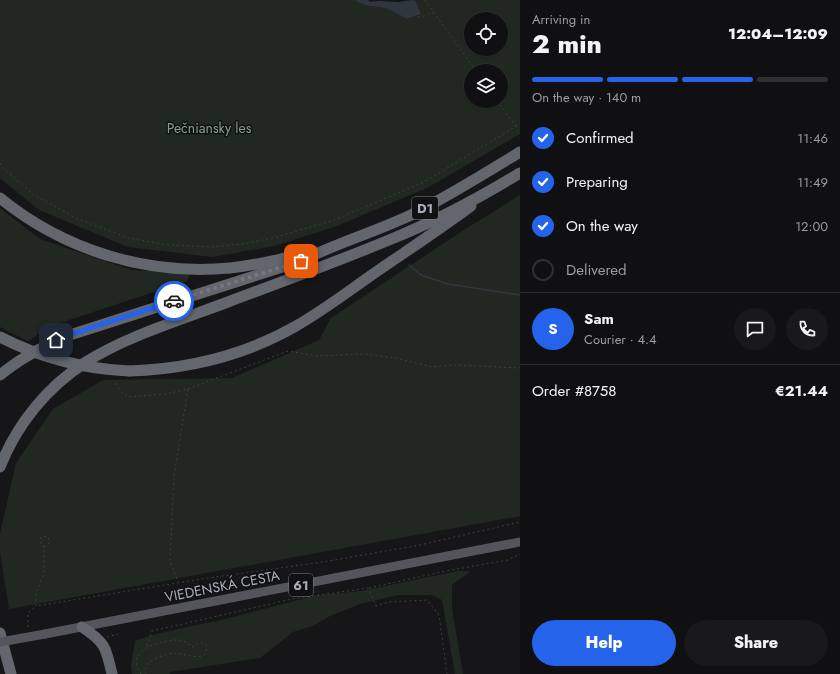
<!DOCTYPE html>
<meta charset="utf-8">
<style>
:root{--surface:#101012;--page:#19191b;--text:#f1f3f6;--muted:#9c9d9f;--line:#303032;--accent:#2563eb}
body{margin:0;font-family:Jost,sans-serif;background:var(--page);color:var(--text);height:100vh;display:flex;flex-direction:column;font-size:15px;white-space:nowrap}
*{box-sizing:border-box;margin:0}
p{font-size:13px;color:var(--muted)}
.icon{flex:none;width:22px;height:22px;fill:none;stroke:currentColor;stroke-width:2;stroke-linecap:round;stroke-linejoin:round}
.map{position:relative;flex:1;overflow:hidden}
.panel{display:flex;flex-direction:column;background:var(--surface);width:320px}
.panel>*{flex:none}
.tools{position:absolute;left:464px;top:12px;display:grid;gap:8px}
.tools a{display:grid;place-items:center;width:44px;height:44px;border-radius:50%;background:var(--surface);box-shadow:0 1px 3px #0004,0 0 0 1px var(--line);font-size:20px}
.pin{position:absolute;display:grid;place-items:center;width:34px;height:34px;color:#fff;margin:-17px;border-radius:8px;box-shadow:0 2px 6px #0006}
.courier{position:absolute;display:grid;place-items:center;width:40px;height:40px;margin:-20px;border:3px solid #2563eb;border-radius:50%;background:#fff;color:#222;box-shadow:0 1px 5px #0007}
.headline em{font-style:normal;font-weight:800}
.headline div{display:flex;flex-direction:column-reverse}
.headline{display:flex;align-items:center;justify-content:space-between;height:68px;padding:0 12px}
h1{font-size:26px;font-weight:800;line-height:30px}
.bar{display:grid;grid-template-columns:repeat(4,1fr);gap:6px 4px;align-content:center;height:48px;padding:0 12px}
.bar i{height:5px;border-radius:3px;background:var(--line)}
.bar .selected{background:var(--accent)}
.bar p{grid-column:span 4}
.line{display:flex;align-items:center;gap:10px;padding:0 12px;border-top:1px solid var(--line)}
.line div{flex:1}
.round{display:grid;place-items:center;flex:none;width:42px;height:42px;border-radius:21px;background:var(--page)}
ol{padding:0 12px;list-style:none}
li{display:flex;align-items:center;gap:12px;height:44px}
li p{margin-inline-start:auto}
li .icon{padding:4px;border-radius:50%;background:var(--accent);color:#fff;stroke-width:4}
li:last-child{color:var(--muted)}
li i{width:22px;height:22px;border:2px solid var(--line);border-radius:50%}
.cta{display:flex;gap:8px;margin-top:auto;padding:8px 12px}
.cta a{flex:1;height:46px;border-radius:24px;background:var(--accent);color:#fff;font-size:16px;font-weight:800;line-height:46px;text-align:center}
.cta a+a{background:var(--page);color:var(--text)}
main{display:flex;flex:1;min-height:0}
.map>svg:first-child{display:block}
.green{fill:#212822;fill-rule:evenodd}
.water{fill:#2f363d}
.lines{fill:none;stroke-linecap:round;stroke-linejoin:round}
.stream{stroke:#2f363d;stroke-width:1.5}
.path{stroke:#3e3f44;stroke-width:1;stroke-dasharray:2 3;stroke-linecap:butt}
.primary{stroke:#54555b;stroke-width:9}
.motorway{stroke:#64666d;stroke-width:11}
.primary-bridge{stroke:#54555b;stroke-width:9}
.motorway-bridge{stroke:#64666d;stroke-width:11}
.done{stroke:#76787f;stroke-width:4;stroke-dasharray:0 7.2}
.route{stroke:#2563eb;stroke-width:5}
.labels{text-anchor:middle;stroke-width:3;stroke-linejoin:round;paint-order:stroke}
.shield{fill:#111113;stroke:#7b7e86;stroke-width:1}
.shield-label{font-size:13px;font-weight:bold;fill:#a9adb7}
.park-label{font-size:14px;fill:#82a185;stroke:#111113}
.street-label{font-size:14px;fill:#a9adb7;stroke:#111113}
</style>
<main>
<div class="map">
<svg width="520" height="674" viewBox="0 0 520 674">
<rect width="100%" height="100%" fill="#161618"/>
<g class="green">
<path d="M0,0h355c7,6 16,6 25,7 10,2 19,7 27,12l14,-5 -6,-14h105v134l-91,53 -92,39 -62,20 -63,11 -84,-10 -89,-37 -39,-32zM471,19h30v30h-30zM471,71h30v30h-30z"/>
<polygon points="520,195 520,516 9,609 0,552 0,534 16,463 53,409 103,380 232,378 319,340 331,318 464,230"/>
<polygon points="0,208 40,239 131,270 190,273 187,281 51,326 28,341 0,327"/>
<polygon points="458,571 471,571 452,585 452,609 463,674 455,674 442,600 433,595 399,595 360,604 330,616 313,626 293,632 260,658 170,672 170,674 132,674 131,665 135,641 152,635 225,619 318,595 361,591"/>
</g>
<path class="water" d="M355,0h13l2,2c12,-2 18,0 29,0 5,-1 10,-2 16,-2l6,14 -14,5c-9,-5 -17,-10 -27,-12 -9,-1 -18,-1 -25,-7z"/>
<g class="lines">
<polyline class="stream" points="409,265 421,275 448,284 520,295"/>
<g class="path">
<polyline points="425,0 476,71"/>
<polyline points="418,17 425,16 433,12"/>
<polyline points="497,101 516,126"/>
<polyline points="0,163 3,168 34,195 78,219 128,238 168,245 211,247 242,244 273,238 334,220 424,182 520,124"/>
<polyline points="116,383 120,391 128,397 166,394 188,389 174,476 170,561 178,582"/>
<polyline points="188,389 288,351 317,356 363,354 395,358 433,367 453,365 520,368"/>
<polyline points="44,547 49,543 49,539 47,536 41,537 40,542 44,547 44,573 36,594 36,606 208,578 323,562 420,545 520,522"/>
<polyline points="369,588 446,571 508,560 520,554"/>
<polyline points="28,627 28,613 35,607"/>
<polyline points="107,637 118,634"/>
<polyline points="147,646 152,631 292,599 368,588 376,606 388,602 427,600 439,615 447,674"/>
<path d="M141,674c-18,-23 21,-35 38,-34 6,0 9,5 14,7l7,-5 6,3c5,20 -23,8 -31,8 -8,0 -24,6 -28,12 0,1 -2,6 -3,6l2,3"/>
</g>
<polyline class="primary" points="45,634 520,542"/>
<g class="motorway">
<path d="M0,198c64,52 147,78 230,70 17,-2 34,-5 51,-9 8,-2 17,-5 26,-7"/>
<path d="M129,371c59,-2 115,-15 167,-45 28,-16 54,-36 80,-54 32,-22 64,-43 95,-66"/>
<path d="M0,375c22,-18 47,-31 73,-41l228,-73c36,-18 74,-29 110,-46 38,-19 73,-41 109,-63"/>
<path d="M0,467c17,-43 47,-80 86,-105 41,-26 97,-43 142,-60 53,-20 108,-40 161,-62 45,-18 90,-42 131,-67"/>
<path d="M82,627c23,15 24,20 30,47"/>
<polyline points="0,633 11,674"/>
</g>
<polyline class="primary-bridge" points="0,642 45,634"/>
<path class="motorway-bridge" d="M0,337c41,21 83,32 129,34"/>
</g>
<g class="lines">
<polyline class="done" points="174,301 301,261"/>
<polyline class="route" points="56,340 93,327 174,301"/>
</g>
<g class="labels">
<g class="shield">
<rect x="412" y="197" width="26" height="22" rx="3"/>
<rect x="289" y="574" width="24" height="22" rx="3"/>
</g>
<g class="shield-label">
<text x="425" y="213">D1</text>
<text x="301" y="590">61</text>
</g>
<g class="park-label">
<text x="209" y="133">Pečniansky les</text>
</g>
<g class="street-label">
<text transform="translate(222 586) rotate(-11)" y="5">VIEDENSKÁ CESTA</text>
</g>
</g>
</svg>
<div class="tools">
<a><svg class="icon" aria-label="locate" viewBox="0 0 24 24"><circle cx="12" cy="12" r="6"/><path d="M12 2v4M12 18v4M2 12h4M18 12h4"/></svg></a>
<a><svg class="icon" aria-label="layers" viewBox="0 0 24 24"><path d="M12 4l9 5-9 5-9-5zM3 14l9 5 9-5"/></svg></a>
</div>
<div class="pin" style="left:301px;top:261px;background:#ea580c"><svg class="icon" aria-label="bag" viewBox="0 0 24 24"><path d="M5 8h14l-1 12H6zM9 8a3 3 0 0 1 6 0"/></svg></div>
<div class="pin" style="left:56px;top:340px;background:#1f2937"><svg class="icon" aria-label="home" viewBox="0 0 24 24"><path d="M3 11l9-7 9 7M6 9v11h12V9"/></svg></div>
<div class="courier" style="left:174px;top:301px"><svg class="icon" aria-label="car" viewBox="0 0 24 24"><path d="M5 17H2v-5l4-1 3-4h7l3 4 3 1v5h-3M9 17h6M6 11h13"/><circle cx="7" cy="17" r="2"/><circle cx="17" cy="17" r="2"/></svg></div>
</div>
<section class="panel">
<div class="headline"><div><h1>2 min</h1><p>Arriving in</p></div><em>12:04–12:09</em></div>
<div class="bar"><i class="selected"></i><i class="selected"></i><i class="selected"></i><i></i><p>On the way · 140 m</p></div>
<ol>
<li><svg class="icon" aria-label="check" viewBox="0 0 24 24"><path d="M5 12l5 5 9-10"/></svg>Confirmed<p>11:46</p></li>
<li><svg class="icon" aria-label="check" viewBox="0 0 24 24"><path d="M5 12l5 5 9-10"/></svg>Preparing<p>11:49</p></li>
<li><svg class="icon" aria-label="check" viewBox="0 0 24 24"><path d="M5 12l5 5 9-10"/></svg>On the way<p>12:00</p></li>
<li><i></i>Delivered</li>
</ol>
<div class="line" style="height:72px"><b class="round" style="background:var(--accent);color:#fff">S</b><div><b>Sam</b><p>Courier · 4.4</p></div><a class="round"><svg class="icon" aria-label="chat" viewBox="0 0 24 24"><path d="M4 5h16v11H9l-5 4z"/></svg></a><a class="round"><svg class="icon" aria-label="phone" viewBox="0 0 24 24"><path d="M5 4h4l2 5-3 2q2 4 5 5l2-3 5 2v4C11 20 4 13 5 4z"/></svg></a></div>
<div class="line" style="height:52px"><div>Order #8758</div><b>€21.44</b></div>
<div class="cta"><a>Help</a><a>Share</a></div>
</section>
</main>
